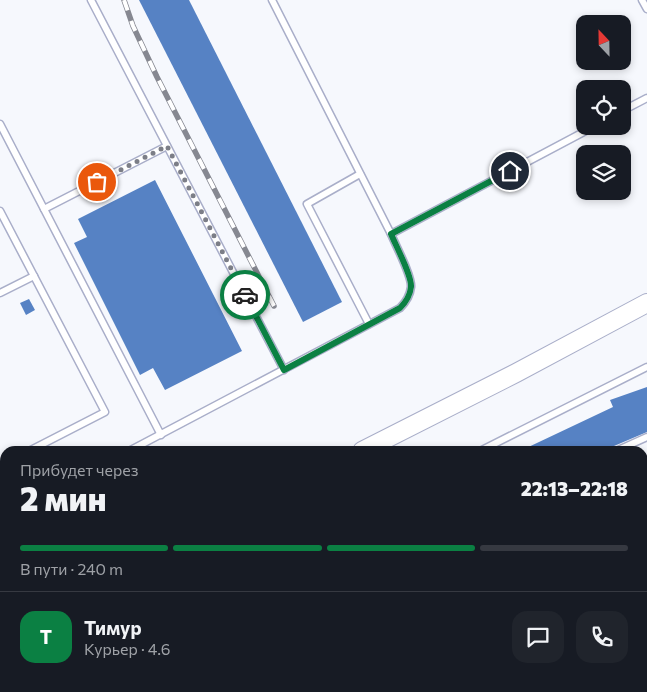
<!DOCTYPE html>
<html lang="ru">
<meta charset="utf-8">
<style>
:root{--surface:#171b24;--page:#20242c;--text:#f1f3f6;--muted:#9ea1a6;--line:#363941;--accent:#0b8043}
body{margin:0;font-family:Commissioner,sans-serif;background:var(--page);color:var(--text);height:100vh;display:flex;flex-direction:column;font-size:19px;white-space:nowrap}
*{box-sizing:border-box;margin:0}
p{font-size:16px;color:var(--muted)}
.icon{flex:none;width:28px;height:28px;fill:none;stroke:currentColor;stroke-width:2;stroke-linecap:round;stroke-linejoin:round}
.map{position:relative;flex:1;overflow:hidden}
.drawer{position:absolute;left:0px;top:446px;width:648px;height:246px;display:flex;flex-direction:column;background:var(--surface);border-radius:15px 15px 0 0;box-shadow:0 2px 8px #0003}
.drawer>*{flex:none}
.needle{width:32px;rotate:338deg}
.fabs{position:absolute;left:576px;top:15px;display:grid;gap:10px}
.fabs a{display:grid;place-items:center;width:55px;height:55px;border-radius:10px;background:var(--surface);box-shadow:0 2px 8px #0003;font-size:25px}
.pin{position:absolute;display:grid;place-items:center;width:42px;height:42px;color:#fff;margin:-21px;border:2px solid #fff;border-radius:50%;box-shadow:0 1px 5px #0007}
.courier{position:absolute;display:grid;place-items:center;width:50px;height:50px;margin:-25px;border:4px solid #0b8043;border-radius:50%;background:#fff;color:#222;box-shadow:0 1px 6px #0007}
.overview em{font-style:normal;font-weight:800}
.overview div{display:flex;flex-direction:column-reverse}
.overview{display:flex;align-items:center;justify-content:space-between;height:85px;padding:0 20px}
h1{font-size:32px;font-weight:800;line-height:38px}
.bar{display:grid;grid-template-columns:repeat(4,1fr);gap:8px 5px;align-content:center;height:60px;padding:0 20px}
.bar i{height:6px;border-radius:4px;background:var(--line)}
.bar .active{background:var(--accent)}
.bar p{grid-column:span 4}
.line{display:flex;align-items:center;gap:12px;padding:0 20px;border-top:1px solid var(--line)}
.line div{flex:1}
.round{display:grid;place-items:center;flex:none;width:52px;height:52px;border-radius:15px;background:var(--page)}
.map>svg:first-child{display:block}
.building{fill:#5682c4}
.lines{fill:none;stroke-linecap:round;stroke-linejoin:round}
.lane-casing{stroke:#a9aec9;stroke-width:9}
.secondary-casing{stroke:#a9aec9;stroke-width:20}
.lane{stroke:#fff;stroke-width:6}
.secondary{stroke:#fff;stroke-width:18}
.rail-casing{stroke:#868891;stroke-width:5.5}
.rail{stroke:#fff;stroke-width:4;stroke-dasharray:11;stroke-linecap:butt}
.done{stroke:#7c7e87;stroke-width:5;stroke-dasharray:0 9}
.route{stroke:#0b8043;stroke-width:6}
</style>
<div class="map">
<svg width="647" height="692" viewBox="0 0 647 692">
<rect width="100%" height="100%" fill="#f6f8fd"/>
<g class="building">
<polygon points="139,0 189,0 342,302 303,322"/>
<polygon points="155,180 242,351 165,390 153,368 140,375 74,243 87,237 78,219"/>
<polygon points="29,299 35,310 26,315 20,303"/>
<polygon points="647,387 647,432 614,446 611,451 520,451 613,407 610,400"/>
</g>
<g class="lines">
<defs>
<g id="lane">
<polyline points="91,0 284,370"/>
<polyline points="642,0 647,9"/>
<polyline points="622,111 647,98"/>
<polyline points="0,124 161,435"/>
<polyline points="360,174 307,204 369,324"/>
<polyline points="44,209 167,146"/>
<polyline points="0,211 105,412 29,451"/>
<polyline points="391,234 595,126"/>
<polyline points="0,293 34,276"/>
<path d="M129,451l271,-143c5,-5 10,-12 11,-21 1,-11 -15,-41 -20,-53l-119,-234"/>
<polyline points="480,451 647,367"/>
<polyline points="616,451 647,437"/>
<polyline points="0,466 5,464"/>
<polyline points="642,480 647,478"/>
<polyline points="0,516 5,514"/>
<polyline points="642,522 647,519"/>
<polyline points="642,563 647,561"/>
<polyline points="642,606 647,604"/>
<polyline points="642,647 647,645"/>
<polyline points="82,688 84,692"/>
<polyline points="122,688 124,692"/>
<polyline points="165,688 167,692"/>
<polyline points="206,688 208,692"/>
<polyline points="248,688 250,692"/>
<polyline points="292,688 294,692"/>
<polyline points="336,688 337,692"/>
<polyline points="384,688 386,692"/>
<polyline points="499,688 502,692"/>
<polyline points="548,688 551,692"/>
<polyline points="404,692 409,688"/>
<polyline points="466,692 471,688"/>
<polyline points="637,692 647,688"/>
</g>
<g id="secondary">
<polyline points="362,451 516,373 647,303"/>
<polyline points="0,633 5,630"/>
</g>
</defs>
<use href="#lane" class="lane-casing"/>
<use href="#secondary" class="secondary-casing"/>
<use href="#lane" class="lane"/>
<use href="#secondary" class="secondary"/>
<defs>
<polyline id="rail" points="124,0 133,26 157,77 274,306"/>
</defs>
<use href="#rail" class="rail-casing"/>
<use href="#rail" class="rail"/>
</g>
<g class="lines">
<polyline class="done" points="97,182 167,146 245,295"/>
<path class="route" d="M245,295l39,75 116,-62c5,-5 10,-12 11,-21 1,-11 -15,-41 -20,-53l119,-63"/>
</g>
</svg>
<div class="fabs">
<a><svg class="needle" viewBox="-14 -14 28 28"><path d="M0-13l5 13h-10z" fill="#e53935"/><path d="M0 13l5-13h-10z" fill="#9ea1a6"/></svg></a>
<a><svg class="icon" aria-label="locate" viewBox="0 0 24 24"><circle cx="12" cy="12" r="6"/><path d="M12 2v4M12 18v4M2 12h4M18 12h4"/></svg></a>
<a><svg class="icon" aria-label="layers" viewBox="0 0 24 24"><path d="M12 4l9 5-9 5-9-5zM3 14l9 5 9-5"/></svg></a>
</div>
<div class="pin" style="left:97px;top:182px;background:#ea580c"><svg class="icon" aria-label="bag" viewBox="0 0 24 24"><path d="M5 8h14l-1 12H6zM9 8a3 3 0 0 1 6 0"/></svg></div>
<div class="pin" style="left:510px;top:171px;background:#1f2937"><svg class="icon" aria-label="home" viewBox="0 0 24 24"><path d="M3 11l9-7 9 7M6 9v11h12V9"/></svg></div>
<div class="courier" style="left:245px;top:295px"><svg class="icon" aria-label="car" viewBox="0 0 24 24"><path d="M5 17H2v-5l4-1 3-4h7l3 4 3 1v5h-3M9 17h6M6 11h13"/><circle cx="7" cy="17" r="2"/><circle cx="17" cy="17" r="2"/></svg></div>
<section class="drawer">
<div class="overview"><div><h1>2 мин</h1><p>Прибудет через</p></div><em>22:13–22:18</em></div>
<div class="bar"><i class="active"></i><i class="active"></i><i class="active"></i><i></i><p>В пути · 240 m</p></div>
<div class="line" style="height:90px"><b class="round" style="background:var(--accent);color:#fff">Т</b><div><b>Тимур</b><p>Курьер · 4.6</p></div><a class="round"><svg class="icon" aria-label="chat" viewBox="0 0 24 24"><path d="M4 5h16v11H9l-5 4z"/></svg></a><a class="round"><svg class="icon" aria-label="phone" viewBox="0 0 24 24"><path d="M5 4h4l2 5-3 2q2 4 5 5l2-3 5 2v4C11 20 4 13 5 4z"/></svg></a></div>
</section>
</div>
